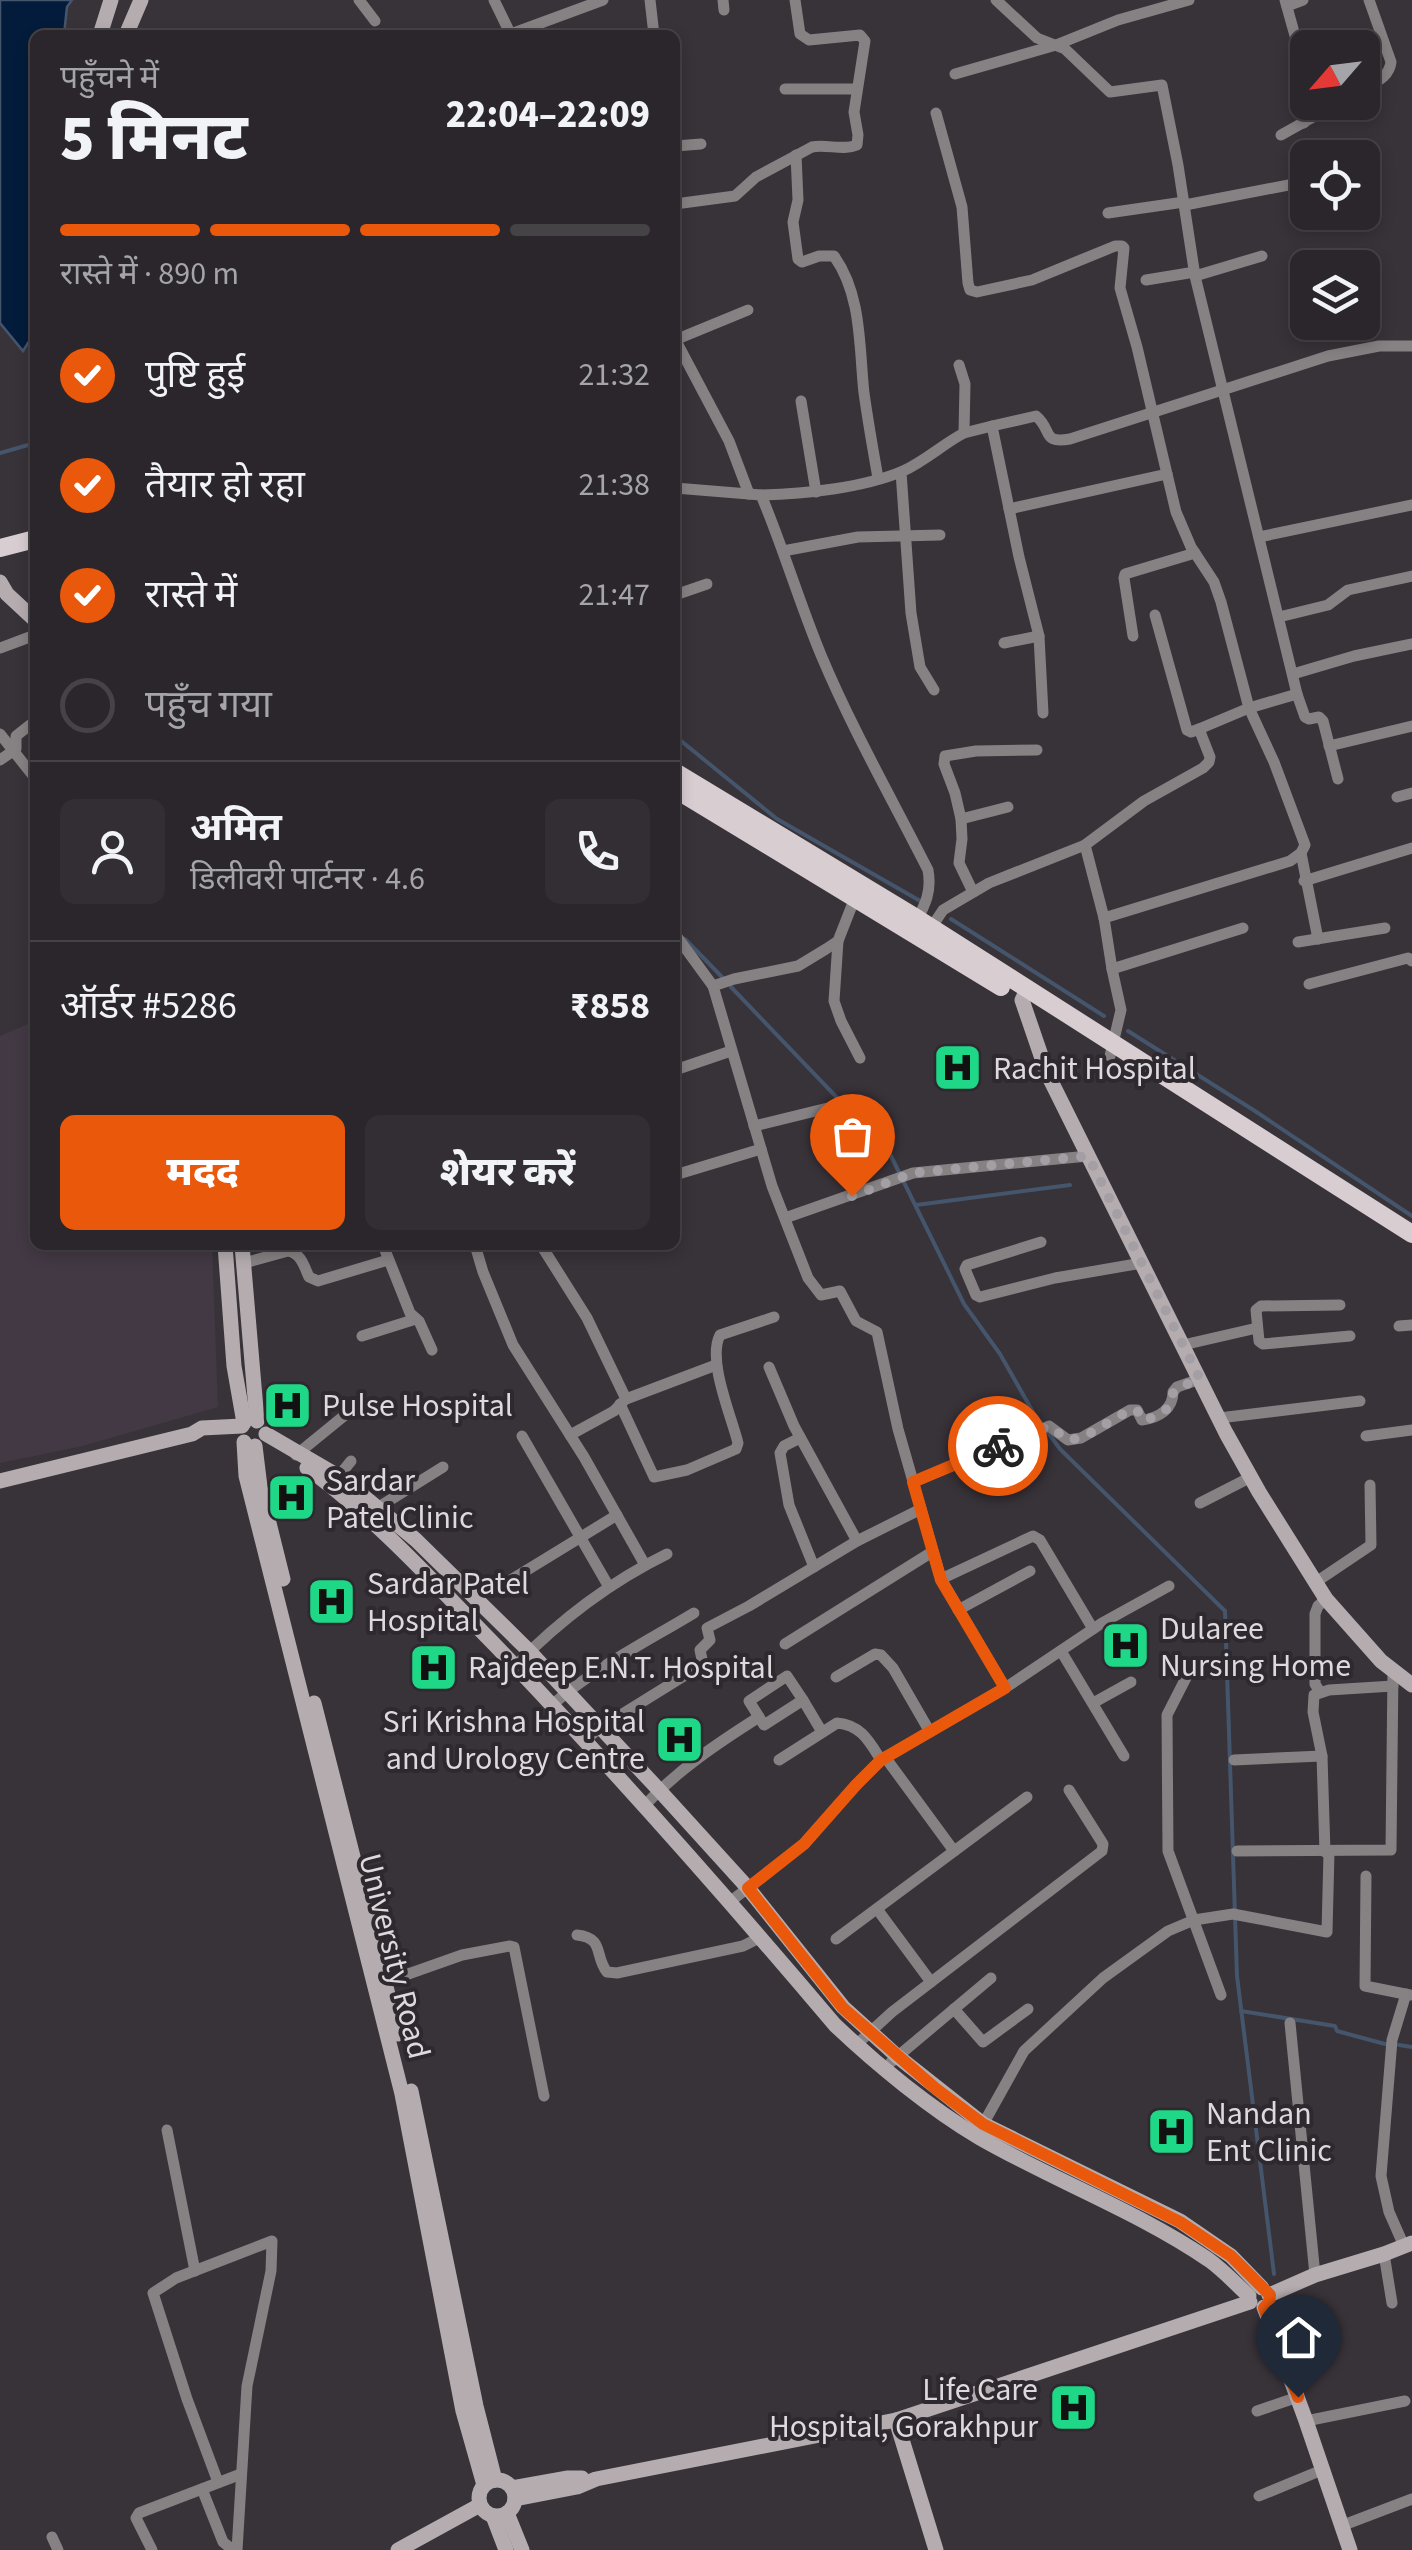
<!DOCTYPE html>
<html lang="hi">
<meta charset="utf-8">
<style>
:root{--surface:#2a262b;--page:#322e33;--text:#f1f3f6;--muted:#a5a5a9;--line:#464347;--accent:#ea580c}
body{margin:0;font-family:"Source Sans 3","Noto Sans Devanagari",sans-serif;background:var(--page);color:var(--text);height:100vh;display:flex;flex-direction:column;font-size:38px;white-space:nowrap}
*{box-sizing:border-box;margin:0}
p{font-size:32px;color:var(--muted)}
.icon{flex:none;width:55px;height:55px;fill:none;stroke:currentColor;stroke-width:2;stroke-linecap:round;stroke-linejoin:round}
.map{position:relative;flex:1;overflow:hidden}
.side{position:absolute;left:30px;top:30px;width:650px;height:1220px;display:flex;flex-direction:column;background:var(--surface);border-radius:15px;box-shadow:0 5px 15px #0003,0 0 0 2px var(--line)}
.side>*{flex:none}
.needle{width:65px;rotate:242deg}
.tools{position:absolute;left:1290px;top:30px;display:grid;gap:20px}
.tools a{display:grid;place-items:center;width:90px;height:90px;border-radius:15px;background:var(--surface);box-shadow:0 5px 15px #0003,0 0 0 2px var(--line);font-size:50px}
.pin{position:absolute;display:grid;place-items:center;width:85px;height:85px;color:#fff;margin:-102px -42px;border-radius:50% 50% 50% 0;rotate:-45deg;box-shadow:0 0 10px #0007}
.pin .icon{rotate:45deg}
.courier{position:absolute;display:grid;place-items:center;width:100px;height:100px;margin:-50px;border:8px solid #ea580c;border-radius:50%;background:#fff;color:#222;box-shadow:0 2px 12px #0007}
.overview em{font-style:normal;font-weight:800}
.overview div{display:flex;flex-direction:column-reverse}
.overview{display:flex;align-items:center;justify-content:space-between;height:170px;padding:0 30px}
h1{font-size:65px;font-weight:800;line-height:75px}
.bar{display:grid;grid-template-columns:repeat(4,1fr);gap:15px 10px;align-content:center;height:120px;padding:0 30px}
.bar i{height:12px;border-radius:8px;background:var(--line)}
.bar .active{background:var(--accent)}
.bar p{grid-column:span 4}
.line{display:flex;align-items:center;gap:25px;padding:0 30px;border-top:2px solid var(--line)}
.line div{flex:1}
.round{display:grid;place-items:center;flex:none;width:105px;height:105px;border-radius:15px;background:var(--page)}
ol{padding:0 30px;list-style:none}
li{display:flex;align-items:center;gap:30px;height:110px}
li p{margin-inline-start:auto}
li .icon{padding:10px;border-radius:50%;background:var(--accent);color:#fff;stroke-width:4}
li:last-child{color:var(--muted)}
li i{width:55px;height:55px;border:5px solid var(--line);border-radius:50%}
.primary-button{display:flex;gap:20px;margin-top:auto;padding:20px 30px}
.primary-button a{flex:1;height:115px;border-radius:15px;background:var(--accent);color:#fff;font-size:40px;font-weight:800;line-height:115px;text-align:center}
.primary-button a+a{background:var(--page);color:var(--text)}
.map>svg:first-child{display:block}
.built{fill:#433945}
.water{fill:#031c3b;stroke:#44556c;stroke-width:2.5}
.lines{fill:none;stroke-linecap:round;stroke-linejoin:round}
.stream{stroke:#44556c;stroke-width:4}
.street{stroke:#868183;stroke-width:11}
.secondary{stroke:#b4acaf;stroke-width:15}
.primary{stroke:#d8cdd1;stroke-width:18}
.done{stroke:#a39fa4;stroke-width:10;stroke-dasharray:0 18}
.route{stroke:#ea580c;stroke-width:12}
.labels{text-anchor:middle;stroke-width:8;stroke-linejoin:round;paint-order:stroke}
.poi-label{font-size:32px;fill:#ddd9dd;stroke:#2e282f;text-anchor:start}
.street-label{font-size:32px;fill:#ddd9dd;stroke:#2e282f}
</style>
<div class="map">
<svg width="1412" height="2550" viewBox="0 0 1412 2550">
<rect width="100%" height="100%" fill="#383239"/>
<polygon class="built" points="35,1021 35,1245 212,1245 218,1407 83,1446 0,1463 0,1036"/>
<polygon class="water" points="0,0 72,0 67,7 64,35 35,35 35,332 23,351 0,323"/>
<g class="lines">
<g class="stream">
<polyline points="0,453 35,443"/>
<polyline points="675,736 777,819 922,902"/>
<polyline points="951,919 1104,1016"/>
<polyline points="685,939 722,977"/>
<polyline points="731,987 889,1152 964,1304 1000,1354 1033,1412 1060,1449 1225,1611 1237,1976 1274,2274"/>
<polyline points="1128,1031 1255,1111 1412,1216"/>
<polyline points="916,1205 1070,1185"/>
<polyline points="1241,2011 1335,2026 1337,2031 1385,2044"/>
<polyline points="1399,2045 1412,2047"/>
</g>
<g class="street">
<polyline points="359,0 375,21"/>
<polyline points="494,0 511,35"/>
<polyline points="650,0 654,35"/>
<polyline points="723,0 724,10"/>
<polyline points="996,0 1037,38 1065,49 1110,92 1162,85 1178,165 1195,276 1297,694 1305,717 1309,719 1319,717 1323,721 1338,779"/>
<polyline points="1285,0 1299,50 1304,123"/>
<polyline points="1287,6 1303,0"/>
<polyline points="511,34 603,0"/>
<polyline points="955,74 1056,45 1118,20 1189,0"/>
<polyline points="785,89 857,89"/>
<path d="M1362,90c13,-8 27,-12 29,-28l-22,-62"/>
<polyline points="936,113 962,207 968,283 970,290 977,292 1032,280 1115,246 1122,246 1124,248 1120,288 1137,347 1176,512 1191,547 1214,582 1221,602 1249,708 1274,762 1305,845 1301,853 1290,861 1104,918"/>
<polyline points="1281,135 1340,102"/>
<polyline points="675,146 701,144"/>
<path d="M796,155l2,45 -5,22 5,37 4,3 17,-6h15c28,39 25,91 30,137 4,28 9,57 14,85"/>
<path d="M675,204l60,-8 21,-19 56,-30c15,-3 31,4 45,-2l1,-10 -4,-23 11,-71 -5,-6 -51,5 -9,-6 -5,-34"/>
<polyline points="1185,205 1299,183"/>
<polyline points="1108,213 1184,202"/>
<polyline points="1195,276 1262,256"/>
<polyline points="1146,280 1195,272"/>
<polyline points="675,339 729,441 749,494"/>
<polyline points="675,340 748,310"/>
<polyline points="801,401 816,492"/>
<polyline points="964,433 992,426"/>
<polyline points="901,472 911,613 920,667 934,690"/>
<path d="M675,488l86,7c22,52 38,107 60,160 31,74 71,144 107,215 4,22 -3,35 -13,54"/>
<path d="M761,495c43,-1 102,-7 142,-24 22,-10 40,-27 61,-38l1,-49 -6,-19"/>
<polyline points="1009,509 1167,474"/>
<polyline points="1259,537 1412,505"/>
<polyline points="783,551 858,537 940,535"/>
<polyline points="675,595 707,584"/>
<polyline points="1155,615 1187,730 1191,732 1199,729"/>
<polyline points="1279,617 1328,605 1348,590 1412,576"/>
<polyline points="1039,636 1043,713"/>
<polyline points="1133,636 1124,578 1125,574 1195,553"/>
<path d="M1004,643l35,-7 -20,-79 -27,-131 44,-10c17,14 5,28 34,23l258,-83 51,-10h33"/>
<polyline points="0,648 35,635"/>
<polyline points="1293,674 1354,656 1412,644"/>
<polyline points="0,734 35,778"/>
<polyline points="1329,746 1412,726"/>
<polyline points="0,760 16,749 16,736 35,721"/>
<polyline points="1397,797 1412,793"/>
<polyline points="961,819 1008,807"/>
<polyline points="1085,845 1104,918 1112,969"/>
<polyline points="1301,853 1318,939"/>
<polyline points="1304,881 1412,848"/>
<polyline points="973,892 959,863 962,839 961,819 955,793 944,764 945,756 976,751 1037,750"/>
<polyline points="856,895 838,941 826,949 798,966 734,979 713,986 772,1186 808,1278 821,1295 840,1291 856,1321 877,1332 898,1429 941,1579 1005,1688"/>
<polyline points="929,931 943,910 989,883 1085,845 1144,801 1203,768 1209,762 1210,757 1199,729 1249,708 1297,694"/>
<polyline points="675,934 713,986"/>
<polyline points="838,941 834,1001 841,1021 860,1058"/>
<polyline points="1298,942 1385,928"/>
<polyline points="1309,984 1408,958 1412,961"/>
<polyline points="1110,1056 1121,1010 1112,969 1243,928"/>
<polyline points="675,1070 731,1051"/>
<polyline points="754,1126 840,1105"/>
<polyline points="675,1175 761,1149"/>
<polyline points="785,1218 913,1173 1088,1156"/>
<polyline points="1041,1242 967,1265 965,1269 976,1295 980,1297 1055,1278 1142,1263"/>
<polyline points="383,1245 410,1313 419,1321 432,1350"/>
<polyline points="475,1245 483,1272 513,1345 584,1457 645,1565"/>
<polyline points="541,1245 587,1318 626,1399 716,1365"/>
<path d="M244,1263l44,-12c13,2 16,15 21,26l9,4 70,-21"/>
<polyline points="1340,1305 1261,1306 1256,1310 1259,1341 1263,1344 1350,1336"/>
<polyline points="1399,1326 1412,1325"/>
<polyline points="362,1336 416,1319"/>
<polyline points="1183,1345 1257,1328"/>
<polyline points="769,1367 794,1426 857,1541"/>
<path d="M620,1404l34,73 33,-7 49,-21 2,-6c-7,-28 -31,-83 -18,-108l54,-18"/>
<polyline points="1219,1418 1360,1401"/>
<polyline points="570,1435 614,1411 623,1402"/>
<polyline points="522,1436 609,1587"/>
<polyline points="1366,1436 1412,1430"/>
<polyline points="800,1438 784,1446 780,1453 789,1505 814,1567"/>
<polyline points="296,1455 350,1411"/>
<polyline points="335,1481 351,1461"/>
<path d="M913,1482l136,-56 19,14 13,-2 49,-28h7l5,10c17,-2 31,-11 31,-28l4,-5 23,-8"/>
<polyline points="1200,1503 1251,1477"/>
<polyline points="374,1510 443,1467"/>
<polyline points="941,1579 1033,1536 1040,1540 1093,1629"/>
<polyline points="509,1581 617,1515"/>
<polyline points="1316,1582 1371,1545 1370,1485"/>
<polyline points="958,1610 1030,1571"/>
<polyline points="785,1644 932,1552"/>
<polyline points="1061,1651 1124,1756"/>
<path d="M515,1666c45,-46 95,-84 152,-112"/>
<polyline points="1191,1668 1167,1715 1168,1851 1221,1995"/>
<polygon points="787,1676 803,1700 764,1725 749,1701"/>
<polyline points="836,1677 875,1654 881,1655 893,1668 930,1732"/>
<polyline points="1320,1692 1315,1684 1315,1614 1318,1606 1326,1599"/>
<polyline points="803,1700 822,1732"/>
<polyline points="1093,1703 1131,1682"/>
<path d="M552,1705c42,-37 94,-63 142,-92"/>
<polyline points="585,1740 600,1728 703,1664 700,1650 710,1640 707,1628 749,1606 857,1541 921,1509"/>
<polyline points="885,1757 954,1851"/>
<path d="M779,1760l58,-37c24,2 32,18 44,37"/>
<polyline points="1234,1760 1322,1756"/>
<path d="M645,1805c34,-36 73,-62 114,-88"/>
<polyline points="1237,1851 1391,1850 1393,1670"/>
<polyline points="1325,1852 1322,1756 1313,1712 1314,1695 1329,1690 1393,1686"/>
<polyline points="1366,1876 1365,1986 1410,1995"/>
<polyline points="731,1901 804,1844 856,1785 881,1760 1005,1688 1102,1623 1169,1586"/>
<polyline points="877,1909 931,1982"/>
<path d="M577,1935c28,3 17,21 30,37l10,1 126,-27 18,-9"/>
<polyline points="836,1939 1027,1797"/>
<polyline points="380,1984 462,1955 510,1946 514,1947 544,2096"/>
<polyline points="954,2009 983,2042 1028,2009"/>
<polyline points="1290,2023 1315,2275"/>
<polyline points="856,2045 892,2012 1102,1851 1103,1844 1069,1790"/>
<polyline points="891,2062 991,1978"/>
<polyline points="981,2128 1024,2051 1103,1978 1168,1931 1194,1920 1233,1914 1327,1932 1329,1852"/>
<polyline points="167,2130 195,2271"/>
<polyline points="1404,2246 1389,2212 1381,2176 1392,2040 1406,1994"/>
<polyline points="1384,2254 1392,2303"/>
<polyline points="1257,2411 1298,2397"/>
<polyline points="1306,2421 1405,2401"/>
<polyline points="218,2482 187,2399 153,2293 176,2278 272,2241 271,2271 247,2386 237,2550"/>
<polyline points="202,2489 223,2542 233,2550"/>
<polyline points="1259,2496 1322,2470"/>
<polyline points="1341,2526 1412,2499"/>
<polyline points="52,2537 58,2550"/>
<polyline points="152,2550 136,2518 139,2513 241,2474"/>
</g>
<g class="secondary">
<polyline points="100,35 111,0"/>
<polyline points="126,35 141,0"/>
<polyline points="0,582 7,594 35,620"/>
<polyline points="1027,990 1022,1000 1047,1073 1226,1433 1259,1492 1326,1599 1381,1661 1412,1685"/>
<polyline points="225,1245 234,1366 244,1423"/>
<polyline points="242,1245 257,1421"/>
<polyline points="266,1434 338,1476 356,1490 416,1540 529,1651 659,1790 748,1888 843,2007 897,2056 983,2124 1180,2221 1231,2256 1262,2288"/>
<polyline points="244,1442 246,1476 402,2094 463,2411 484,2485"/>
<polyline points="255,1446 260,1487 283,1579"/>
<path d="M307,1468c69,50 128,116 188,177 118,123 230,250 340,380 41,39 96,84 145,113 75,43 157,73 229,122 14,10 27,24 40,36"/>
<polyline points="0,1481 192,1434 202,1428 242,1426"/>
<polyline points="314,1703 398,2034"/>
<polyline points="411,2091 476,2406 495,2480"/>
<polyline points="1269,2295 1315,2275 1384,2254 1412,2243"/>
<polyline points="1264,2307 1306,2421 1350,2550"/>
<polyline points="896,2420 936,2550"/>
<circle cx="497" cy="2498" r="18"/>
<polyline points="512,2488 568,2478 582,2478"/>
<polyline points="515,2499 577,2487 596,2479 896,2420 1250,2302"/>
<polyline points="507,2513 522,2550"/>
<polyline points="493,2516 506,2550"/>
<polyline points="398,2550 480,2505"/>
</g>
<g class="primary">
<polyline points="0,548 35,539"/>
<polyline points="675,772 918,919 1412,1234"/>
<polyline points="675,789 1001,987"/>
</g>
</g>
<g class="lines">
<path class="done" d="M852,1196l61,-23 175,-17 112,223 -22,9 -5,4c0,17 -14,26 -31,28l-5,-10h-7l-48,28 -14,2 -19,-14 -51,20"/>
<polyline class="route" points="998,1446 913,1482 941,1580 1005,1688 881,1760 856,1785 804,1844 748,1888 843,2008 935,2088 983,2124 1180,2222 1231,2256 1270,2295 1269,2302 1264,2308 1298,2397"/>
</g>
<defs>
<symbol id="hospital-square" viewBox="-11 -11 22 22"><rect x="-9" y="-9" width="18" height="18" rx="4" fill="#1fd887" stroke="#2e282f"/><path d="M-5-5h3v3.5h4V-5h3V5h-3V1.5h-4V5h-3Z" fill="#111"/></symbol>
</defs>
<g fill-rule="evenodd">
<use href="#hospital-square" x="930" y="1040" width="55" height="55"/>
<use href="#hospital-square" x="260" y="1378" width="55" height="55"/>
<use href="#hospital-square" x="264" y="1470" width="55" height="55"/>
<use href="#hospital-square" x="304" y="1574" width="55" height="55"/>
<use href="#hospital-square" x="1098" y="1618" width="55" height="55"/>
<use href="#hospital-square" x="406" y="1640" width="55" height="55"/>
<use href="#hospital-square" x="652" y="1712" width="55" height="55"/>
<use href="#hospital-square" x="1144" y="2104" width="55" height="55"/>
<use href="#hospital-square" x="1046" y="2380" width="55" height="55"/>
</g>
<g class="labels">
<g class="poi-label">
<text x="993" y="1079">Rachit Hospital</text>
<text x="322" y="1416">Pulse Hospital</text>
<text x="326" y="1491">Sardar<tspan x="326" dy="37">Patel Clinic</tspan></text>
<text x="367" y="1594">Sardar Patel<tspan x="367" dy="37">Hospital</tspan></text>
<text x="1160" y="1639">Dularee<tspan x="1160" dy="37">Nursing Home</tspan></text>
<text x="468" y="1678">Rajdeep E.N.T. Hospital</text>
<text x="645" y="1732" text-anchor="end">Sri Krishna Hospital<tspan x="645" dy="37">and Urology Centre</tspan></text>
<text x="1206" y="2124">Nandan<tspan x="1206" dy="37">Ent Clinic</tspan></text>
<text x="1038" y="2400" text-anchor="end">Life Care<tspan x="1038" dy="37">Hospital, Gorakhpur</tspan></text>
</g>
<g class="street-label">
<text transform="translate(395 1956) rotate(76)" y="11">University Road</text>
</g>
</g>
</svg>
<div class="tools">
<a><svg class="needle" viewBox="-14 -14 28 28"><path d="M0-13l5 13h-10z" fill="#e53935"/><path d="M0 13l5-13h-10z" fill="#a5a5a9"/></svg></a>
<a><svg class="icon" aria-label="locate" viewBox="0 0 24 24"><circle cx="12" cy="12" r="6"/><path d="M12 2v4M12 18v4M2 12h4M18 12h4"/></svg></a>
<a><svg class="icon" aria-label="layers" viewBox="0 0 24 24"><path d="M12 4l9 5-9 5-9-5zM3 14l9 5 9-5"/></svg></a>
</div>
<div class="pin" style="left:852px;top:1196px;background:#ea580c"><svg class="icon" aria-label="bag" viewBox="0 0 24 24"><path d="M5 8h14l-1 12H6zM9 8a3 3 0 0 1 6 0"/></svg></div>
<div class="pin" style="left:1298px;top:2397px;background:#1f2937"><svg class="icon" aria-label="home" viewBox="0 0 24 24"><path d="M3 11l9-7 9 7M6 9v11h12V9"/></svg></div>
<div class="courier" style="left:998px;top:1446px"><svg class="icon" aria-label="bike" viewBox="0 0 24 24"><circle cx="6" cy="16" r="4"/><circle cx="18" cy="16" r="4"/><path d="M6 16l4-8h5l3 8M10 8l3 8H6M13 5h3"/></svg></div>
<section class="side">
<div class="overview"><div><h1>5 मिनट</h1><p>पहुँचने में</p></div><em>22:04–22:09</em></div>
<div class="bar"><i class="active"></i><i class="active"></i><i class="active"></i><i></i><p>रास्ते में · 890 m</p></div>
<ol>
<li><svg class="icon" aria-label="check" viewBox="0 0 24 24"><path d="M5 12l5 5 9-10"/></svg>पुष्टि हुई<p>21:32</p></li>
<li><svg class="icon" aria-label="check" viewBox="0 0 24 24"><path d="M5 12l5 5 9-10"/></svg>तैयार हो रहा<p>21:38</p></li>
<li><svg class="icon" aria-label="check" viewBox="0 0 24 24"><path d="M5 12l5 5 9-10"/></svg>रास्ते में<p>21:47</p></li>
<li><i></i>पहुँच गया</li>
</ol>
<div class="line" style="height:180px"><a class="round"><svg class="icon" aria-label="person" viewBox="0 0 24 24"><circle cx="12" cy="8" r="4"/><path d="M4 21q1-7 8-7t8 7"/></svg></a><div><b>अमित</b><p>डिलीवरी पार्टनर · 4.6</p></div><a class="round"><svg class="icon" aria-label="phone" viewBox="0 0 24 24"><path d="M5 4h4l2 5-3 2q2 4 5 5l2-3 5 2v4C11 20 4 13 5 4z"/></svg></a></div>
<div class="line" style="height:130px"><div>ऑर्डर #5286</div><b>₹858</b></div>
<div class="primary-button"><a>मदद</a><a>शेयर करें</a></div>
</section>
</div>
